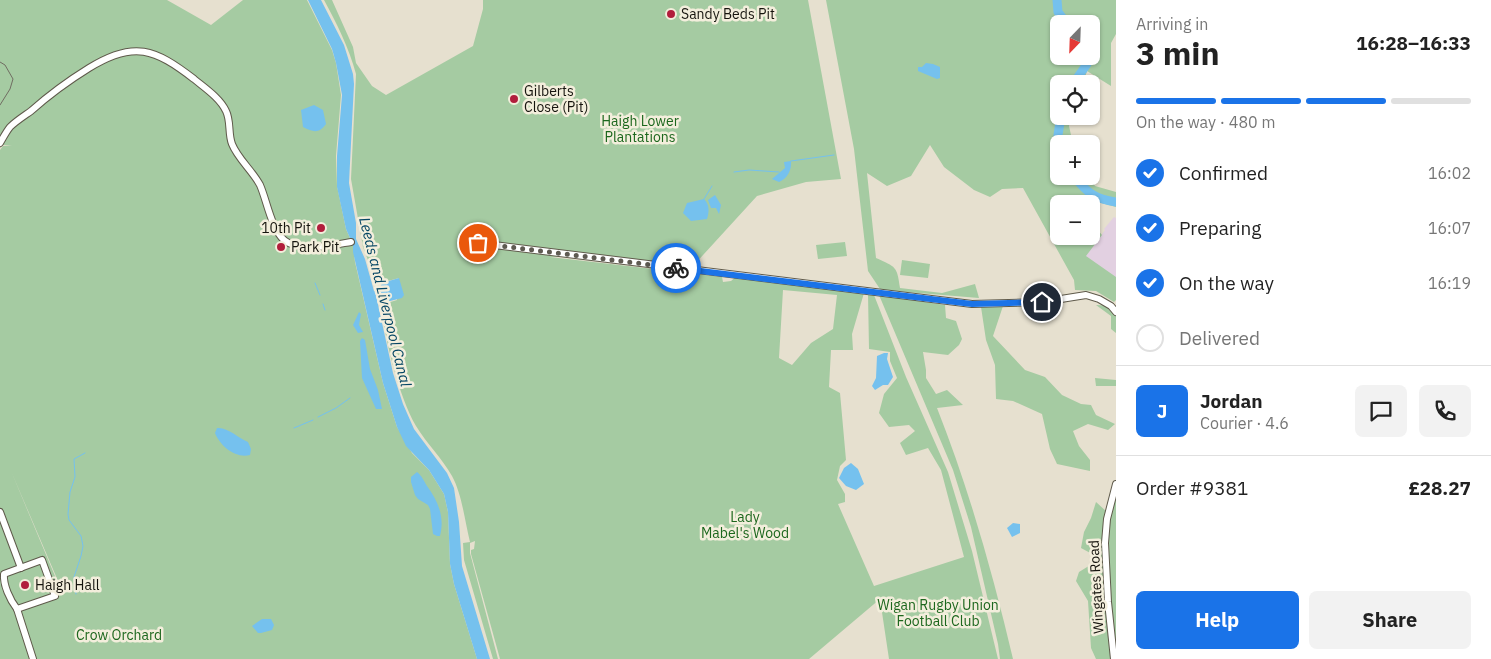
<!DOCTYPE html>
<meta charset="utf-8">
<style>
:root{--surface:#fff;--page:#f2f2f2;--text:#222;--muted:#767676;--line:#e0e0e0;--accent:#1a73e8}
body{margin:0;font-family:"IBM Plex Sans",sans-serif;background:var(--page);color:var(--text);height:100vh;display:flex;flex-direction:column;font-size:19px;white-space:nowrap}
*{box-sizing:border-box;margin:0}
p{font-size:16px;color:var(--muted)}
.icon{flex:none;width:28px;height:28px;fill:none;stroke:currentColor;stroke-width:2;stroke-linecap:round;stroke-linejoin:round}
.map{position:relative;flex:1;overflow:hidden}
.drawer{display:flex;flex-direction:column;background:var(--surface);width:375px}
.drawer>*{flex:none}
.needle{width:32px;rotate:203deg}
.tools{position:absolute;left:1050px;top:15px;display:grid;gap:10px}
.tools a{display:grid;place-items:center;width:50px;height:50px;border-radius:8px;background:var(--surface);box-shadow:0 1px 4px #0004;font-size:25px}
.pin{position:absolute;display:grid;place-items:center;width:42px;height:42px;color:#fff;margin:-21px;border:2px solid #fff;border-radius:50%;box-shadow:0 1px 5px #0007}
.courier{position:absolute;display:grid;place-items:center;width:50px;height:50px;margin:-25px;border:4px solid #1a73e8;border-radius:50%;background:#fff;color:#222;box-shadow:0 1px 6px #0007}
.overview em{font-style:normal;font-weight:700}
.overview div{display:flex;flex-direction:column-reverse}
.overview{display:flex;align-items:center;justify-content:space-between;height:85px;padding:0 20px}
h1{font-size:32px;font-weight:700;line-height:38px}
.bar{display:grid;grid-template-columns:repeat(4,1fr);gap:8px 5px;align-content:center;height:60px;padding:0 20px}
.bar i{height:6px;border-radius:4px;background:var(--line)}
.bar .current{background:var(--accent)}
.bar p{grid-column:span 4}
.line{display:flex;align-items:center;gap:12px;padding:0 20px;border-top:1px solid var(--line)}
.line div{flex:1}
.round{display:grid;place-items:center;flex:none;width:52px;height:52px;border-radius:8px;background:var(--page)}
ol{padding:0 20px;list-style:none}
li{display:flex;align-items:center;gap:15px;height:55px}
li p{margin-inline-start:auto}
li .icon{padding:5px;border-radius:50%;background:var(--accent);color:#fff;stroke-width:4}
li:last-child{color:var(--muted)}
li i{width:28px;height:28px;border:2px solid var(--line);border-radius:50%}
.button{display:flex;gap:10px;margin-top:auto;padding:10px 20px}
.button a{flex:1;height:58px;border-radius:8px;background:var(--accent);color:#fff;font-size:20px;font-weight:700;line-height:58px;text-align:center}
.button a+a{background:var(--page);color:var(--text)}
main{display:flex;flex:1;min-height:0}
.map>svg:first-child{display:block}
.industrial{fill:#e2d0e1}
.green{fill:#a5cba2;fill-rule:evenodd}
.water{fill:#75c1ee}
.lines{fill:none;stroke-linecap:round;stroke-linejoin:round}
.stream{stroke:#75c1ee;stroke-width:1}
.river{stroke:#75c1ee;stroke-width:9}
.minor-casing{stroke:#5f5a4b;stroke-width:8}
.minor{stroke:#fff;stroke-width:6}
.rail{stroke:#706d62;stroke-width:1}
.done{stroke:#5f5b52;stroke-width:5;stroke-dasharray:0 9}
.route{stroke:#1a73e8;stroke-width:6}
.poi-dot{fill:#b11e3c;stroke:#f3eedc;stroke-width:2}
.labels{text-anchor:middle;stroke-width:5;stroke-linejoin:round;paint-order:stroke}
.poi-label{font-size:14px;fill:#16140e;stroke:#f3eedc;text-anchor:start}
.park-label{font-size:14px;fill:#1c671d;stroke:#f3eedc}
.street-label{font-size:14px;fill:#16140e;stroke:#f3eedc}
.water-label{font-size:15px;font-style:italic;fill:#054664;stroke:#f3eedc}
</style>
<main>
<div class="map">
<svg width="1116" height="659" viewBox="0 0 1116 659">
<rect width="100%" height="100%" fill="#e6e0cf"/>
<polygon class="industrial" points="1114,217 1116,218 1116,285 1076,263 1091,247 1092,248 1105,230 1104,229"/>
<g class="green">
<path d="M0,0h167l44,25 32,-25h64l25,50 4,13 5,32 -5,61 1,30 9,43 7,16 2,17 28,121 14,44 15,26 17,17 15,24 4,18 2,52 4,20 23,75h-477v-509l3,-4h9l-9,-1 6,-12 -9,15zM11,471l50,117h-1z"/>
<path d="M324,0h8l21,47 3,16 16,23 14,9 87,-49 10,-37v-9h325l33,179 -35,3 -49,14 -64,70 -103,-11 -40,2 172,20 1,5 8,-1 7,-6 126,18 -12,41 1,16h-22l-2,37 11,6 6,67 -6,6 -3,14 8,14v8l-7,2 36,82 90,-29 -23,-87 -13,-22 -22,7 -6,-12 15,-12 -6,-6 -20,2 -10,-14 5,-19 13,-16 -7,-17v-9l-21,-3 -1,-55 6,1 32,82 42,95 24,79 26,108h-109l-9,-60 -71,60h-309l-29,-105v-4l3,-1 1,-8 -5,2v10l28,106h-5l-29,-99 -1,-17 7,-1c-5,-20 -8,-48 -18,-66 -10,-18 -25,-32 -36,-50 -17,-29 -32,-89 -35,-124l3,2 13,-4 2,-22 -22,6 -14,-37 -12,-68 5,-105c-7,-26 -19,-50 -32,-74zM783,290l54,5 -4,34 -22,14 -19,22 -13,-7z"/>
<path d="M826,0h290v34l-5,9v43l-24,-15 -4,13h-24v32h13l-3,10 4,18h-14v32h30l6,10 21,6v15l-26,-7 -4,4h-27v32h32v-14l11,13 -16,21 30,21v23l-2,2 -18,-11 -21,-1 -1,-10 -51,-92 -21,1 -12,8 -16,-7 -30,-23 -14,-22 -19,31 -24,10 -20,-13 9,85c20,9 21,8 24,30l42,5 33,-9 4,14 -85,-7 -12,1 -14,-21 -14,-122zM1059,24h32v32h-32z"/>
<polygon points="845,242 847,256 818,259 816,245"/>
<polygon points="902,260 930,264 928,278 900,275"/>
<path d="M879,295l66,10 1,13 10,3 6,18 -3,6 -11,10 -25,-3 3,18v8l10,16 11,-4 16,15 -26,3c32,81 56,166 76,251h-13l-2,-15 -27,-117 -18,-57z"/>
<polygon points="1096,305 1116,306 1116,333 1111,329 1111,316"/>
<polygon points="1003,306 993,336 1025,370 1045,377 1062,395 1081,404 1091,405 1096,415 1115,424 1108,430 1088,424 1073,431 1079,446 1090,460 1090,471 1057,464 1050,449 1042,414 1013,401 996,399 995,365 986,340 981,307"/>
<polygon points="1095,378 1116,380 1116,386 1096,386"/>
<polygon points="1116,494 1116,659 1096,659 1091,648 1088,601 1076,581 1079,572 1092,564 1094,555 1081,548 1084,532 1091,518 1096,502 1107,512"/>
</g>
<g class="water">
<polygon points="308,0 321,0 344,45 353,74 354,84 349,183 356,223 356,239 365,259 374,291 379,291 382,283 399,278 404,295 402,298 386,302 380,297 377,300 393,373 403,404 414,429 447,473 454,488 459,522 462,566 490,659 477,659 454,584 450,564 448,512 444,494 429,470 406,446 397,427 383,383 353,252 353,245 346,229 337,187 337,156 342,95 336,63 332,49"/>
<polygon points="926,63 933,64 940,67 940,78 937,79 918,71 918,67 922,67"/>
<path d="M314,105l9,5 3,14c-7,10 -13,8 -23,3l-2,-17z"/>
<path d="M791,161c1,9 -4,18 -12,21l-7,-3 13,-11 -1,-6z"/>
<polygon points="715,195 721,205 719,214 716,208 711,208 708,200"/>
<path d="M704,199c6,6 5,13 3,20l-16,2 -8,-8 4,-10z"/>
<polygon points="359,312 361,314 359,325 363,332 358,333 353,325"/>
<polygon points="362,338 365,340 370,369 378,390 382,409 376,409 362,378 360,341"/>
<polygon points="884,353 888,353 887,359 893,377 888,385 883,385 875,390 872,386 876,378 877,356"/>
<path d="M217,428c11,-1 21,10 31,14l3,7 -1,6c-14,4 -30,-9 -35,-22z"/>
<polygon points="851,463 858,469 864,484 856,490 846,486 839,478 844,468"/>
<path d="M417,472c5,4 7,9 10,14 11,15 18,31 13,50h-3l-4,-2 -3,-25 -2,-4 -10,-6 -3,-4 -4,-13v-5z"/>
<polygon points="1013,523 1020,524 1020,533 1012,537 1007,528"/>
<polygon points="262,619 271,619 274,625 272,630 261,633 258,633 252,626"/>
</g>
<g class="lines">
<g class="stream">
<polyline points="791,161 834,155"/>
<polyline points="734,172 749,170 779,172"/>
<polyline points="704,199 712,186"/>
<polyline points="315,283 320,295"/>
<polyline points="323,304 325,310"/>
<polyline points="318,417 336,408 350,398"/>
<polyline points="294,428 313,420"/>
<polyline points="76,594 74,577 81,556 83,546 81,536 69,520 68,514 70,492 75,477 74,459 85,453"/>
</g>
<g class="river">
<polyline points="1057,0 1058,12 1067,24"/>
<polyline points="1073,84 1087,64 1087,56"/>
<polyline points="1059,144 1058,135 1061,116"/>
<path d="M1074,176c13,17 21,23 42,26"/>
</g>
<defs>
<g id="minor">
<path d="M0,143c3,-5 6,-11 10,-16 6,-6 14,-11 21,-16 18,-16 37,-30 58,-43 45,-28 66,-19 105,11 11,9 26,19 32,32 5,10 2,23 6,33 6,15 20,26 28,41 7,16 11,43 24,55 16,13 49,5 67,2"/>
<polyline points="478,243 972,304 1042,302 1086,295 1099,299 1111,306 1116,312"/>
<polyline points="0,512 21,568"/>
<path d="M42,560l13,36 -38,13c-7,-9 -14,-24 -13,-35z"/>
<polyline points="17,609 33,659"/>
<polyline points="1114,659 1108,602 1105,543 1107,519 1116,484"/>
</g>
</defs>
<use href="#minor" class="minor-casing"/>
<use href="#minor" class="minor"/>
<polyline class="rail" points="0,62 5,65 13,79 10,89 0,105"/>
</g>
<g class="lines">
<polyline class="done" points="478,243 676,268"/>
<polyline class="route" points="676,268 972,304 1042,302"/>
</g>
<g class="poi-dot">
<circle cx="671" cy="14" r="5"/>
<circle cx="514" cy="99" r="5"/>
<circle cx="321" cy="228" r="5"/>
<circle cx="281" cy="247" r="5"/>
<circle cx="25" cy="585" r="5"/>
</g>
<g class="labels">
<g class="poi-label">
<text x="681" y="19">Sandy Beds Pit</text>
<text x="524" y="96">Gilberts<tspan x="524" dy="16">Close (Pit)</tspan></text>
<text x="311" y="233" text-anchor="end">10th Pit</text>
<text x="291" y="252">Park Pit</text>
<text x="35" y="590">Haigh Hall</text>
</g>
<g class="park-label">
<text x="640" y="126">Haigh Lower<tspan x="640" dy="16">Plantations</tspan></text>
<text x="745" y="522">Lady<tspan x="745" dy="16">Mabel's Wood</tspan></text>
<text x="938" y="610">Wigan Rugby Union<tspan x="938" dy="16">Football Club</tspan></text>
<text x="119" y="640">Crow Orchard</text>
</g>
<g class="street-label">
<text transform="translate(1096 587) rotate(-93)" y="5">Wingates Road</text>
</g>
<g class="water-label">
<text transform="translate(385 302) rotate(76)" y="5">Leeds and Liverpool Canal</text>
</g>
</g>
</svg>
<div class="tools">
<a><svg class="needle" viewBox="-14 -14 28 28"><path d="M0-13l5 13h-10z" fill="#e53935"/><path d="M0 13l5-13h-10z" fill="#767676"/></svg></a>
<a><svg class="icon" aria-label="locate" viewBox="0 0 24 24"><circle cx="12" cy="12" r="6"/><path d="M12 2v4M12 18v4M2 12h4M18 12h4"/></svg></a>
<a>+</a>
<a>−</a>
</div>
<div class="pin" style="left:478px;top:243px;background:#ea580c"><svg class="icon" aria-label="bag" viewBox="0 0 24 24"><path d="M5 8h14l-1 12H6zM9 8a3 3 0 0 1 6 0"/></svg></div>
<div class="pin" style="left:1042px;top:302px;background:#1f2937"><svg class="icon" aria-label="home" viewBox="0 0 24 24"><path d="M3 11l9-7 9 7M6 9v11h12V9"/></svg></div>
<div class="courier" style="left:676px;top:268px"><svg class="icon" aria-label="bike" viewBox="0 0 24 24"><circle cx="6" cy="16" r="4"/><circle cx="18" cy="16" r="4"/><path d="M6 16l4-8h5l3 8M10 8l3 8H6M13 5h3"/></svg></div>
</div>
<section class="drawer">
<div class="overview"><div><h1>3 min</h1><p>Arriving in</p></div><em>16:28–16:33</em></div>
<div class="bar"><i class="current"></i><i class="current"></i><i class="current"></i><i></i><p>On the way · 480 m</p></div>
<ol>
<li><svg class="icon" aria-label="check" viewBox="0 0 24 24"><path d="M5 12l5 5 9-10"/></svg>Confirmed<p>16:02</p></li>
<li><svg class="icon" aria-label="check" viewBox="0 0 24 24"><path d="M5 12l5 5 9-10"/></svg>Preparing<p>16:07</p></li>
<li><svg class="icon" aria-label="check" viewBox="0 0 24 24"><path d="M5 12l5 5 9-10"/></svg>On the way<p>16:19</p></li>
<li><i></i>Delivered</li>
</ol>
<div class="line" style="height:90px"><b class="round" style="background:var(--accent);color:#fff">J</b><div><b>Jordan</b><p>Courier · 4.6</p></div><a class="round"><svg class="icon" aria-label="chat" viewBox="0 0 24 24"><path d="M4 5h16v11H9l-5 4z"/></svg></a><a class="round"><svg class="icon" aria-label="phone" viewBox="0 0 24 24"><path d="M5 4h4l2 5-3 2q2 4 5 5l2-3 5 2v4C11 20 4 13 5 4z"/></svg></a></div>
<div class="line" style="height:65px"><div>Order #9381</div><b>£28.27</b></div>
<div class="button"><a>Help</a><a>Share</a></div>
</section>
</main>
